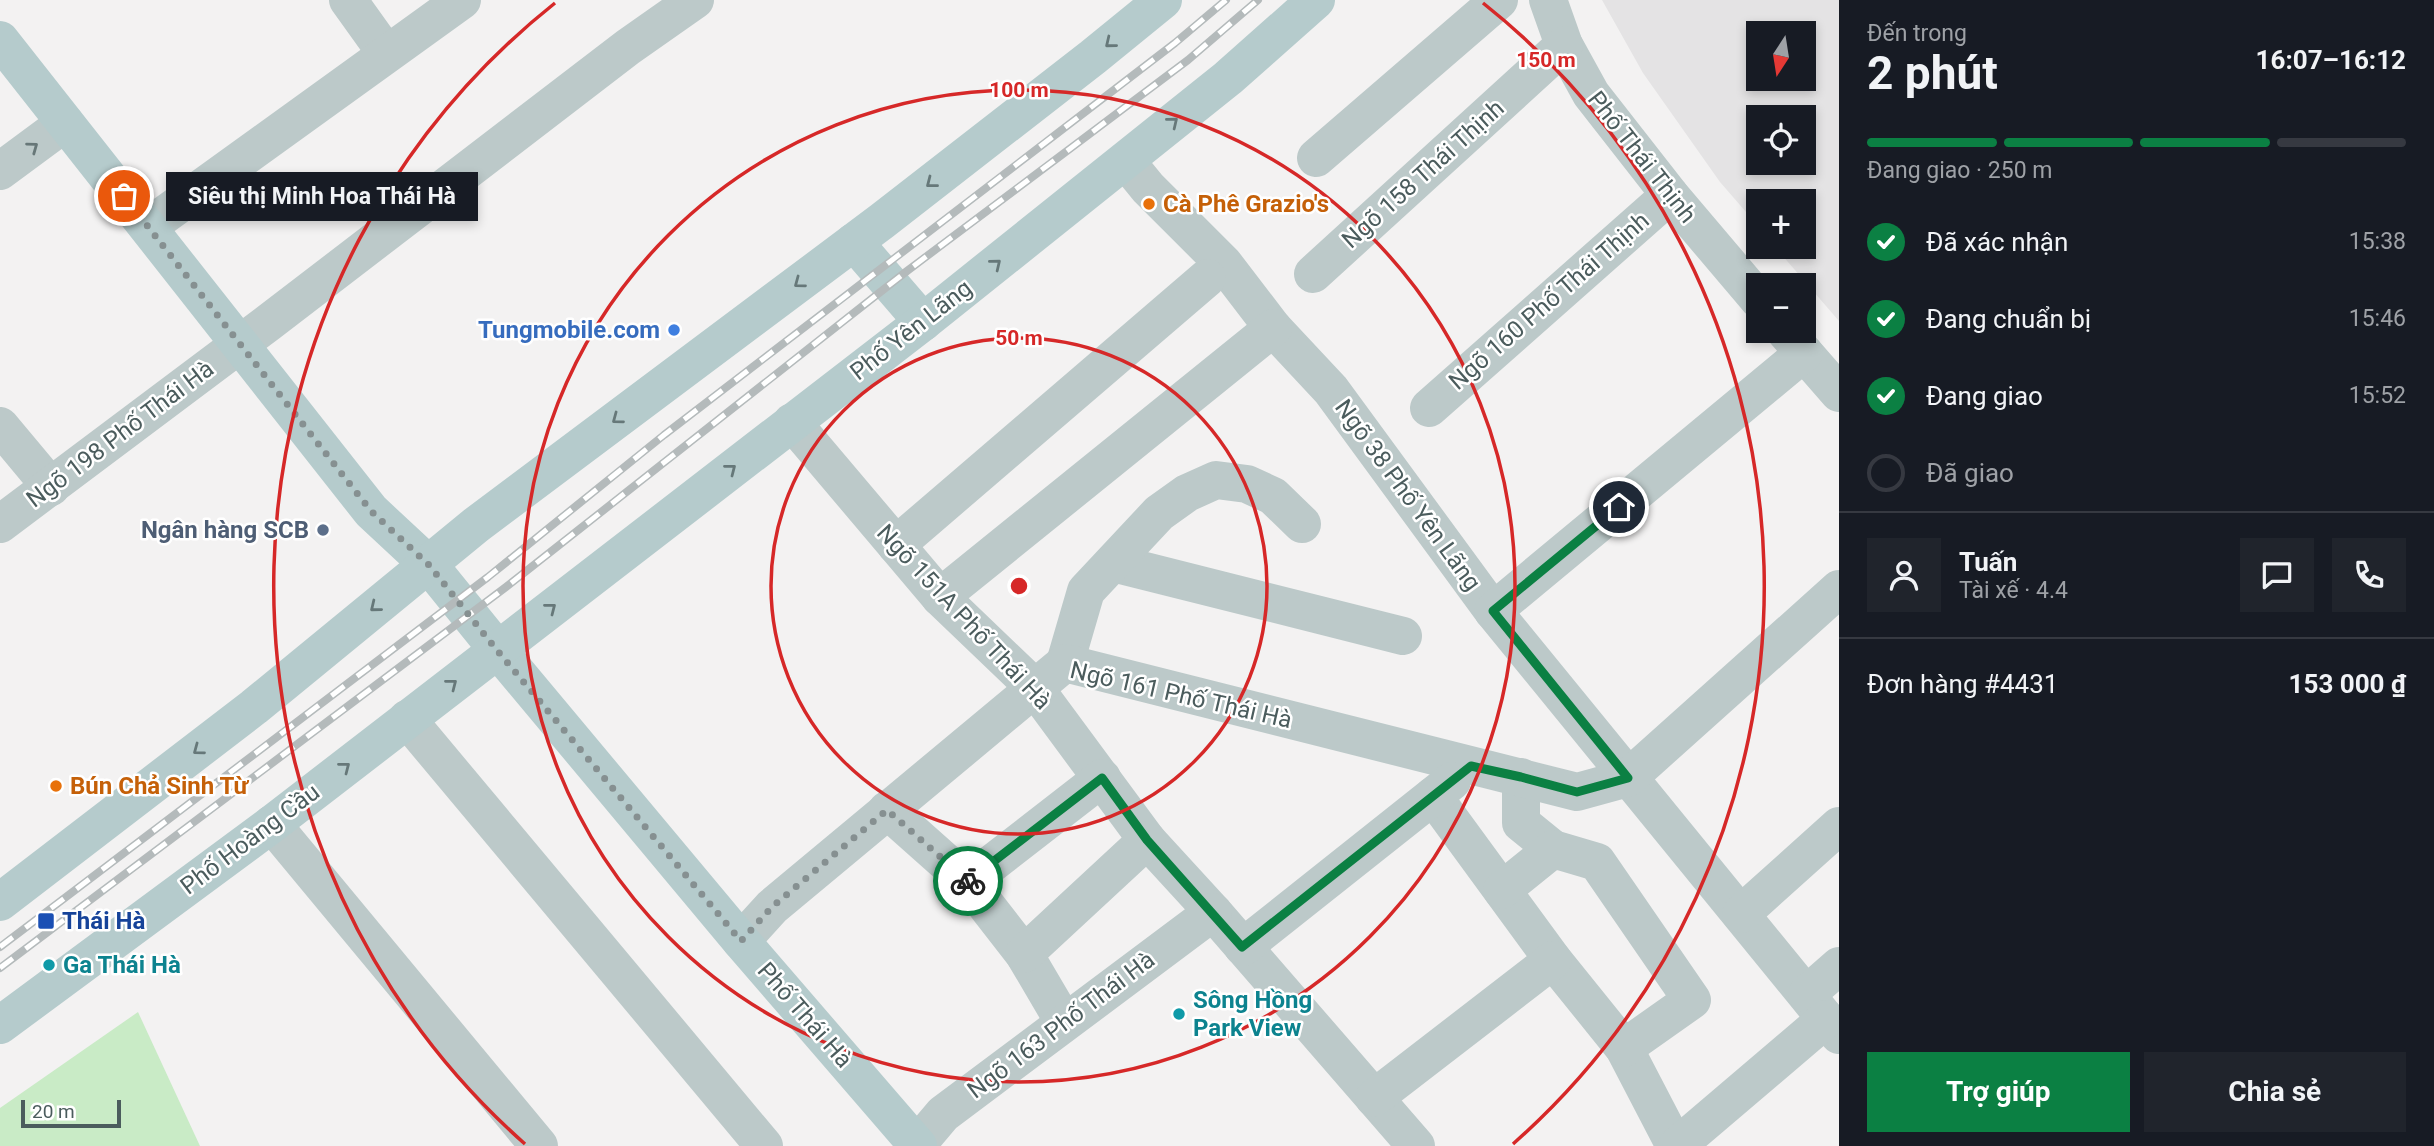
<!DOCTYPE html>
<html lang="vi">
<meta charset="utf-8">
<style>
:root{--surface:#171b24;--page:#20242c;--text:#f1f3f6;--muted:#9ea1a6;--line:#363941;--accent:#0b8043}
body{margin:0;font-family:Roboto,sans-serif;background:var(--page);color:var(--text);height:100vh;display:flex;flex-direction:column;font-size:26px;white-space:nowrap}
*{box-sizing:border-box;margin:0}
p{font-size:23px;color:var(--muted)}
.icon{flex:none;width:38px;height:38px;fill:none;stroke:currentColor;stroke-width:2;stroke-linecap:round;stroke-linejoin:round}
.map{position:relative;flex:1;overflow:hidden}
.drawer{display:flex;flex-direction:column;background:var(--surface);width:595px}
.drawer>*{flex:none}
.needle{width:46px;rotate:192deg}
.buttons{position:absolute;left:1746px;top:21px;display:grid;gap:14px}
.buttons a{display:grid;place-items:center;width:70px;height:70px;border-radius:0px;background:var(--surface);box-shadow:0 4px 10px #0003;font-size:35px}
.scale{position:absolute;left:21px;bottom:18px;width:100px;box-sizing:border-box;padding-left:7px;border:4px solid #4b5c5d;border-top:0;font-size:19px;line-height:24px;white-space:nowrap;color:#4b5c5d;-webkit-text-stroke:5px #fff;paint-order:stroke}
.pin{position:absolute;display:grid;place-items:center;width:60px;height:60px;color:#fff;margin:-30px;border:4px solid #fff;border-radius:50%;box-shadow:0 2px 7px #0007}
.courier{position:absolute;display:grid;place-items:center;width:70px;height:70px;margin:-35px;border:5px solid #0b8043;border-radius:50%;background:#fff;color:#222;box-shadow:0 2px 9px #0007}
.bubble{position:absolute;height:49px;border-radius:0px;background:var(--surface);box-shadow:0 4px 10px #0003;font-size:23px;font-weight:700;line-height:49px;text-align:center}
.summary em{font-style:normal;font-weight:700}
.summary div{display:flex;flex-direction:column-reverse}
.summary{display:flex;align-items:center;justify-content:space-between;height:119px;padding:0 28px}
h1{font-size:46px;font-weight:700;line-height:52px}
.bar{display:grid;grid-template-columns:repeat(4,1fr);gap:10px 7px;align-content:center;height:84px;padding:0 28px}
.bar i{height:9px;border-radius:5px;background:var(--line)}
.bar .current{background:var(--accent)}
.bar p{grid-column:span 4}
.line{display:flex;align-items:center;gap:18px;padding:0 28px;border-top:2px solid var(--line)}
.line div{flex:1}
.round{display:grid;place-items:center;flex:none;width:74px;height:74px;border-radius:0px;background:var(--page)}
ol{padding:0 28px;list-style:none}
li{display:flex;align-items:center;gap:21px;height:77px}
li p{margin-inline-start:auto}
li .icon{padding:7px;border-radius:50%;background:var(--accent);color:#fff;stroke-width:4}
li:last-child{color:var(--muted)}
li i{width:38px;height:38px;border:4px solid var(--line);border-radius:50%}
.primary-button{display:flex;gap:14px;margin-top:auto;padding:14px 28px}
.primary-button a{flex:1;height:80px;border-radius:0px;background:var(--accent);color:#fff;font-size:28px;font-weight:700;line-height:80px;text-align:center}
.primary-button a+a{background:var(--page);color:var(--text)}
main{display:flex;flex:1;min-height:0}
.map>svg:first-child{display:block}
.education{fill:#e4e3e4;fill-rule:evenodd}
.green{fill:#c9ebc6}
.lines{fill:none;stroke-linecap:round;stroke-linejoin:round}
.minor{stroke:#bcc9c9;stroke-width:38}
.major{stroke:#b5cbcc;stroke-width:38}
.rail-casing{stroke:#b4babb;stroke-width:8}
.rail{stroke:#fff;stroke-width:5;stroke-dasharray:16;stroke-linecap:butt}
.oneway{stroke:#667879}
.oneway2{stroke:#677778}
.done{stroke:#869091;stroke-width:7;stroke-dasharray:0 12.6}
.route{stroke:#0b8043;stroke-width:9}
.ring{fill:none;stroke:#d62828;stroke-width:3.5}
.food-dot{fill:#e8710a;stroke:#fff;stroke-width:2.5}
.shop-dot{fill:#3f7fe0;stroke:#fff;stroke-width:2.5}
.service-dot{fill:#5c6f8a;stroke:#fff;stroke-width:2.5}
.transit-dot{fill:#1a4fb4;stroke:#fff;stroke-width:2.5}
.culture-dot{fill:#0f9aa8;stroke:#fff;stroke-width:2.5}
.labels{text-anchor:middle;stroke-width:5;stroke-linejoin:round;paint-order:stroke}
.street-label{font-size:24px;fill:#4b5c5d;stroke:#fff}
.food-label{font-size:24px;font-weight:bold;fill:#c56008;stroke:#fff;text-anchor:start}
.shop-label{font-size:24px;font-weight:bold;fill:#366cbe;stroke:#fff;text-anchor:end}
.service-label{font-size:24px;font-weight:bold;fill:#4e5e75;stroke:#fff;text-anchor:end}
.transit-label{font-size:24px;font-weight:bold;fill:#164399;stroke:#fff;text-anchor:start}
.culture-label{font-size:24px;font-weight:bold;fill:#0d838f;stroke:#fff;text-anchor:start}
.centre{fill:#d62828;stroke:#fff;stroke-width:3.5}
.ring-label{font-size:21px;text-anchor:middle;font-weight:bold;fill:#d62828;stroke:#fff;stroke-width:5;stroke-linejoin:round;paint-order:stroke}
</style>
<main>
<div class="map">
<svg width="1839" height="1146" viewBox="0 0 1839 1146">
<rect width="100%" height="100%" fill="#f3f2f2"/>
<path class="education" d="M1602,0h237v321l-64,-74h29v-46h-45v26l-39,-45 -77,-109zM1759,33h45v46h-45zM1759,117h45v46h-45z"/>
<polygon class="green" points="138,1012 200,1146 0,1146 0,1108"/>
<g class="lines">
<g class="minor">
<polyline points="348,0 386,53"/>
<polyline points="1548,0 1564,45 1591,94 1670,195 1759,300"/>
<polyline points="1316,158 1499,0"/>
<polyline points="1126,161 1148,188 1224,264 1273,328 1331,390 1493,611 1839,1035"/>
<polyline points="0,171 65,123"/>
<polyline points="149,226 462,0"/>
<polyline points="1313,274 1564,45"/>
<polyline points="1785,331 1839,393"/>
<polyline points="1429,408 1670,195"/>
<polyline points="792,422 940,597 1034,687 1147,840 1213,912 1416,1146"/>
<polyline points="0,426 51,487"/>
<polyline points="0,524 268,323 628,47 695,0"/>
<polyline points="896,545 1207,278"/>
<polyline points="1113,563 1403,636"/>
<polyline points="940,597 1273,328"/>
<polyline points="1493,611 1804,353"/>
<polyline points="1065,663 1086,591 1159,513 1187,493 1216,480 1247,484 1273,496 1302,524"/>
<polyline points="407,719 764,1146"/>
<polyline points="1521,777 1521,823 1553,849"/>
<polyline points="1433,796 1553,960 1624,1048 1675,1146"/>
<polyline points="887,810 968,882 1024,954 1064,1022"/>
<polyline points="272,824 539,1146"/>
<polyline points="968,882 1102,778"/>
<polyline points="1502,890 1553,849 1597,862 1692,1000 1624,1048"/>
<polyline points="1741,914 1839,826"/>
<polyline points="741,941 772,907 1065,663 1577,792 1628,778 1839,589"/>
<polyline points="1243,947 1452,781"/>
<polyline points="1024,954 1147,840"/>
<polyline points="1807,994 1839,966"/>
<polyline points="1374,1098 1553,960"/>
<polyline points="916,1146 943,1114 1213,912"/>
<polyline points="1677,1146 1826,1019"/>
</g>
<g class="major">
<polyline points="0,40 371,511 429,565 497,649 741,941 918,1146"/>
<polyline points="854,242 923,322"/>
<polyline points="0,902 254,707 476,525 882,221 1093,57 1163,0"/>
<polyline points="0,1025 272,824 923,322 1228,78 1316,0"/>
</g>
<defs>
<g id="rail">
<polyline points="0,947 488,577 664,435 1175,43 1226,0"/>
<polyline points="0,968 506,587 907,271 1188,60 1258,0"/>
</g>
</defs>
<use href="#rail" class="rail-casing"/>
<use href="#rail" class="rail"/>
</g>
<defs><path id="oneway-chevron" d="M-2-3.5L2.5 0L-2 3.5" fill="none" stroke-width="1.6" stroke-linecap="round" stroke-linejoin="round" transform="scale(1.75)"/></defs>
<g class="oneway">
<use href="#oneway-chevron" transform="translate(1110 43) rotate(141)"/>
<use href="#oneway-chevron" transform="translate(1173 122) rotate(-39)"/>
<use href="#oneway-chevron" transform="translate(931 183) rotate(142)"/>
<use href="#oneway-chevron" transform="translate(996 264) rotate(-39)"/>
<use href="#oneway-chevron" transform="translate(799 283) rotate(143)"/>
<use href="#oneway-chevron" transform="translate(617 419) rotate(143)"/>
<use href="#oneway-chevron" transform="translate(731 469) rotate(-38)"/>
<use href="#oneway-chevron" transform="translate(375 607) rotate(141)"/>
<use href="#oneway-chevron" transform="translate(551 608) rotate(-38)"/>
<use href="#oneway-chevron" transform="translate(452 684) rotate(-38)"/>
<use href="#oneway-chevron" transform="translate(198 750) rotate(143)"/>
<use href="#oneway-chevron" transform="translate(345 767) rotate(-38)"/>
</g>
<use class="oneway2" href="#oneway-chevron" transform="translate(33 147) rotate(-36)"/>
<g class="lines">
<polyline class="done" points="124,196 371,511 429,565 496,649 741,941 772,907 887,810 968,881"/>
<polyline class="route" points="968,881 1102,778 1147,840 1242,947 1471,766 1521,777 1577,792 1628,778 1493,611 1619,507"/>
</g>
<g class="ring">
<circle cx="1019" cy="586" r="248"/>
<circle cx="1019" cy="586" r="496"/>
<path d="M525 1144A745 745 0 0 1 555 3M1483 3A745 745 0 0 1 1513 1144"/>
</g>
<g class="food-dot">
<circle cx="1149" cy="204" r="7"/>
<circle cx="56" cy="786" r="7"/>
</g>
<circle class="shop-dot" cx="674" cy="330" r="7"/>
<circle class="service-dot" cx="323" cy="530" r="7"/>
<rect class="transit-dot" x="37" y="912" width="18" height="18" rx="3.5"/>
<g class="culture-dot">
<circle cx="49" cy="965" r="7"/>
<circle cx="1179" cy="1014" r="7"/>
</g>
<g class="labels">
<g class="street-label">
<text transform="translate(1642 157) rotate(52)" y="8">Phố Thái Thịnh</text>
<text transform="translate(1423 174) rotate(-42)" y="8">Ngõ 158 Thái Thịnh</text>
<text transform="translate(1549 301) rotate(-41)" y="8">Ngõ 160 Phố Thái Thịnh</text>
<text transform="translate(911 330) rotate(-38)" y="8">Phố Yên Lãng</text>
<text transform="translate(120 434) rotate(-37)" y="8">Ngõ 198 Phố Thái Hà</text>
<text transform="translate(1408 495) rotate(54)" y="8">Ngõ 38 Phố Yên Lãng</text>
<text transform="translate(964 617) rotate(47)" y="8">Ngõ 151A Phố Thái Hà</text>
<text transform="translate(1181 695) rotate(13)" y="8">Ngõ 161 Phố Thái Hà</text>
<text transform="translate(250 839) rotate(-37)" y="8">Phố Hoàng Cầu</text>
<text transform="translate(805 1015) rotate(49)" y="8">Phố Thái Hà</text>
<text transform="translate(1061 1025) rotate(-37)" y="8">Ngõ 163 Phố Thái Hà</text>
</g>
<g class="food-label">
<text x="1163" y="212">Cà Phê Grazio's</text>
<text x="70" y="794">Bún Chả Sinh Từ</text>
</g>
<g class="shop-label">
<text x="660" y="338">Tungmobile.com</text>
</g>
<g class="service-label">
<text x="309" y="538">Ngân hàng SCB</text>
</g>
<g class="transit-label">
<text x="62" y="929">Thái Hà</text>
</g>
<g class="culture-label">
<text x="63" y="973">Ga Thái Hà</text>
<text x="1193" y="1008">Sông Hồng<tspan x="1193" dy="28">Park View</tspan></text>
</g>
</g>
<circle cx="1019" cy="586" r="10" class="centre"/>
<g class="ring-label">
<text x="1546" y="67">150 m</text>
<text x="1019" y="97">100 m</text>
<text x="1019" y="345">50 m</text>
</g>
</svg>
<div class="buttons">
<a><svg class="needle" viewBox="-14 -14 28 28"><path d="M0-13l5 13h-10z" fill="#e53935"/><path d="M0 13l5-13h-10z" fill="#9ea1a6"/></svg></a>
<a><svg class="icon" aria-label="locate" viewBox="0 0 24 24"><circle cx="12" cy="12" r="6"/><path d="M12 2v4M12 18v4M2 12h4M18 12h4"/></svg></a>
<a>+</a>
<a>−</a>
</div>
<div class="scale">20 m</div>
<div class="pin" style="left:124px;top:196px;background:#ea580c"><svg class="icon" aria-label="bag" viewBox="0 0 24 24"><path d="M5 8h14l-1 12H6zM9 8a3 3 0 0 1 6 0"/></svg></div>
<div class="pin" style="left:1619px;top:507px;background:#1f2937"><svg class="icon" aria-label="home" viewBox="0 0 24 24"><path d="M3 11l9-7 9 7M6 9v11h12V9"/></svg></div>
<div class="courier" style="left:968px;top:881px"><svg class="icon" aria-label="bike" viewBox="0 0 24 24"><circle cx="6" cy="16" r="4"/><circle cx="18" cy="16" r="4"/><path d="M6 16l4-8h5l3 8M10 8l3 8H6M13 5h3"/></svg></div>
<div class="bubble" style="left:166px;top:172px;width:312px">Siêu thị Minh Hoa Thái Hà</div>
</div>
<section class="drawer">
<div class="summary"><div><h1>2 phút</h1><p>Đến trong</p></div><em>16:07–16:12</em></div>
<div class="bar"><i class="current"></i><i class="current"></i><i class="current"></i><i></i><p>Đang giao · 250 m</p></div>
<ol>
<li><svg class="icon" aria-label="check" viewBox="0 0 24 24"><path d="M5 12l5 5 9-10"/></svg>Đã xác nhận<p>15:38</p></li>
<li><svg class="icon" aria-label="check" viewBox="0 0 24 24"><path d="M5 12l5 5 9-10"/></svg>Đang chuẩn bị<p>15:46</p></li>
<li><svg class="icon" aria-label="check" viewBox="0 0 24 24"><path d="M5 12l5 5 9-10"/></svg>Đang giao<p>15:52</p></li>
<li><i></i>Đã giao</li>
</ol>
<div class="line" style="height:126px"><a class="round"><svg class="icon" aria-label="person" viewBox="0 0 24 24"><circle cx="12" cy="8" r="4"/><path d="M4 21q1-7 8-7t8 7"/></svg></a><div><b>Tuấn</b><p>Tài xế · 4.4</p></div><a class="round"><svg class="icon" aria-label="chat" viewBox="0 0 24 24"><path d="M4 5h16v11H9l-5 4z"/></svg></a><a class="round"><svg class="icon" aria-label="phone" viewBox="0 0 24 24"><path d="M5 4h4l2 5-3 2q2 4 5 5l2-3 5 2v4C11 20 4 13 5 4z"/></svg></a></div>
<div class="line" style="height:91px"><div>Đơn hàng #4431</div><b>153 000 ₫</b></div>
<div class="primary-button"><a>Trợ giúp</a><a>Chia sẻ</a></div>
</section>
</main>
